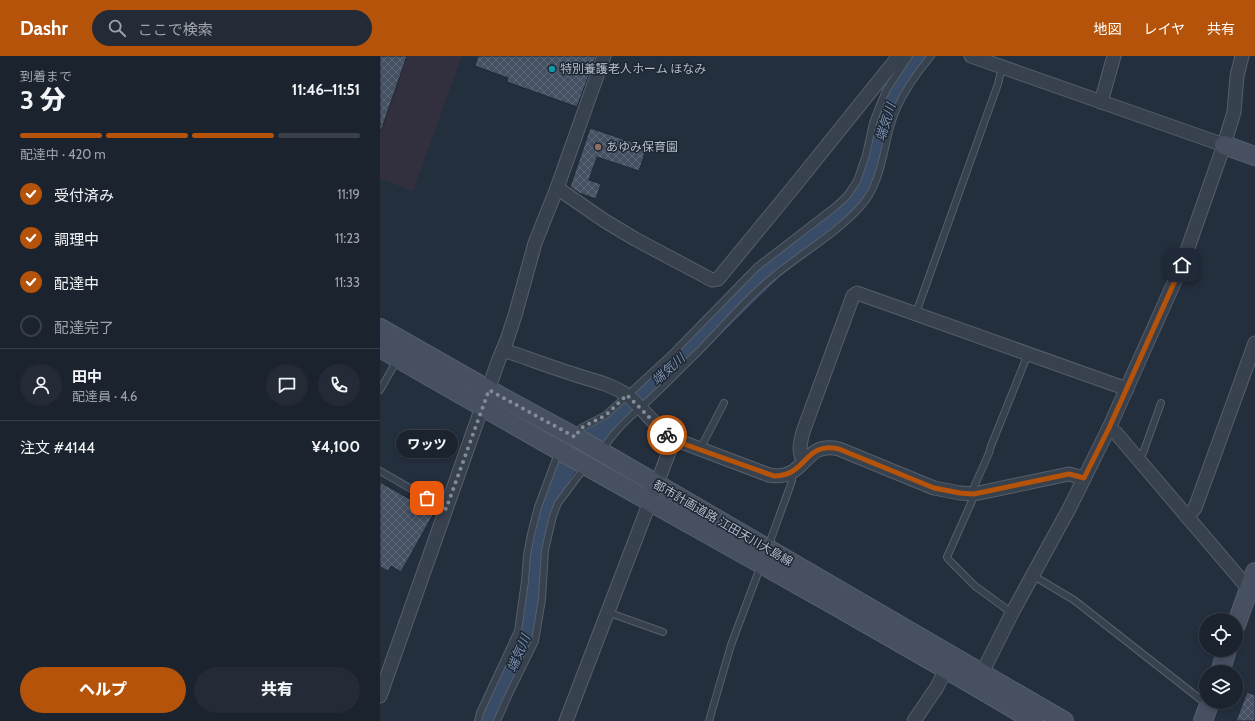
<!DOCTYPE html>
<html lang="ja">
<meta charset="utf-8">
<style>
:root{--surface:#1b232e;--page:#242b36;--text:#f1f3f6;--muted:#a0a4aa;--line:#39404a;--accent:#b45309}
body{margin:0;font-family:Cabin,"Noto Sans JP",sans-serif;background:var(--page);color:var(--text);height:100vh;display:flex;flex-direction:column;font-size:15px;white-space:nowrap}
*{box-sizing:border-box;margin:0}
p{font-size:13px;color:var(--muted)}
.icon{flex:none;width:22px;height:22px;fill:none;stroke:currentColor;stroke-width:2;stroke-linecap:round;stroke-linejoin:round}
.map{position:relative;flex:1;overflow:hidden}
.side{display:flex;flex-direction:column;background:var(--surface);width:380px}
.side>*{flex:none}
.tools{position:absolute;left:819px;top:557px;display:grid;gap:8px}
.tools a{display:grid;place-items:center;width:44px;height:44px;border-radius:50%;background:var(--surface);box-shadow:0 2px 6px #0003,0 0 0 1px var(--line);font-size:20px}
.pin{position:absolute;display:grid;place-items:center;width:34px;height:34px;color:#fff;margin:-17px;border-radius:8px;box-shadow:0 2px 6px #0006}
.courier{position:absolute;display:grid;place-items:center;width:40px;height:40px;margin:-20px;border:3px solid #b45309;border-radius:50%;background:#fff;color:#222;box-shadow:0 1px 5px #0007}
.bubble{position:absolute;height:28px;border-radius:14px;background:var(--surface);box-shadow:0 2px 6px #0003,0 0 0 1px var(--line);font-size:13px;font-weight:800;line-height:28px;text-align:center}
.overview em{font-style:normal;font-weight:800}
.overview div{display:flex;flex-direction:column-reverse}
.overview{display:flex;align-items:center;justify-content:space-between;height:68px;padding:0 20px}
h1{font-size:26px;font-weight:800;line-height:30px}
.bar{display:grid;grid-template-columns:repeat(4,1fr);gap:6px 4px;align-content:center;height:48px;padding:0 20px}
.bar i{height:5px;border-radius:3px;background:var(--line)}
.bar .active{background:var(--accent)}
.bar p{grid-column:span 4}
.line{display:flex;align-items:center;gap:10px;padding:0 20px;border-top:1px solid var(--line)}
.line div{flex:1}
.round{display:grid;place-items:center;flex:none;width:42px;height:42px;border-radius:21px;background:var(--page)}
ol{padding:0 20px;list-style:none}
li{display:flex;align-items:center;gap:12px;height:44px}
li p{margin-inline-start:auto}
li .icon{padding:4px;border-radius:50%;background:var(--accent);color:#fff;stroke-width:4}
li:last-child{color:var(--muted)}
li i{width:22px;height:22px;border:2px solid var(--line);border-radius:50%}
.action{display:flex;gap:8px;margin-top:auto;padding:8px 20px}
.action a{flex:1;height:46px;border-radius:24px;background:var(--accent);color:#fff;font-size:16px;font-weight:800;line-height:46px;text-align:center}
.action a+a{background:var(--page);color:var(--text)}
header{display:flex;align-items:center;gap:24px;box-sizing:border-box;height:56px;padding:0 20px;background:var(--accent);color:#fff}
header strong{font-size:19px}
nav{display:flex;gap:22px;margin-inline-start:auto;font-size:14px}
.search{width:280px;height:36px;background:var(--page);display:flex;align-items:center;gap:10px;box-sizing:border-box;padding:0 14px;border-radius:22px;color:var(--muted);font-size:15px}
main{display:flex;flex:1;min-height:0}
.map>svg:first-child{display:block}
.medical{fill:#32303f}
.lines{fill:none;stroke-linecap:round;stroke-linejoin:round}
.river{stroke:#394c67;stroke-width:20}
.building{fill:url(#building-cross-hatch);stroke:#1f2835}
.lane-casing{stroke:#565f6c;stroke-width:8}
.street-casing{stroke:#565f6c;stroke-width:15}
.secondary-casing{stroke:#565f6c;stroke-width:20}
.lane{stroke:#38414e;stroke-width:6}
.street{stroke:#38414e;stroke-width:13}
.secondary{stroke:#465061;stroke-width:18}
.done{stroke:#828b98;stroke-width:4;stroke-dasharray:0 7.2}
.route{stroke:#b45309;stroke-width:5}
.culture-dot{fill:#0f9aa8;stroke:#1d2633;stroke-width:1.5}
.education-dot{fill:#8d6e63;stroke:#1d2633;stroke-width:1.5}
.labels{text-anchor:middle;stroke-width:3;stroke-linejoin:round;paint-order:stroke}
.poi-label{font-size:12px;fill:#b4bcc9;stroke:#1d2633;text-anchor:start}
.street-label{font-size:12px;fill:#b4bcc9;stroke:#1d2633}
.water-label{font-size:13px;font-style:italic;fill:#7c92b1;stroke:#1d2633}
</style>
<header>
<strong>Dashr</strong>
<div class="search"><svg class="icon" aria-label="search" viewBox="0 0 24 24"><circle cx="10" cy="10" r="6"/><path d="M15 15l6 6"/></svg>ここで検索</div>
<nav><a>地図</a><a>レイヤ</a><a>共有</a></nav>
</header>
<main>
<section class="side">
<div class="overview"><div><h1>3 分</h1><p>到着まで</p></div><em>11:46–11:51</em></div>
<div class="bar"><i class="active"></i><i class="active"></i><i class="active"></i><i></i><p>配達中 · 420 m</p></div>
<ol>
<li><svg class="icon" aria-label="check" viewBox="0 0 24 24"><path d="M5 12l5 5 9-10"/></svg>受付済み<p>11:19</p></li>
<li><svg class="icon" aria-label="check" viewBox="0 0 24 24"><path d="M5 12l5 5 9-10"/></svg>調理中<p>11:23</p></li>
<li><svg class="icon" aria-label="check" viewBox="0 0 24 24"><path d="M5 12l5 5 9-10"/></svg>配達中<p>11:33</p></li>
<li><i></i>配達完了</li>
</ol>
<div class="line" style="height:72px"><a class="round"><svg class="icon" aria-label="person" viewBox="0 0 24 24"><circle cx="12" cy="8" r="4"/><path d="M4 21q1-7 8-7t8 7"/></svg></a><div><b>田中</b><p>配達員 · 4.6</p></div><a class="round"><svg class="icon" aria-label="chat" viewBox="0 0 24 24"><path d="M4 5h16v11H9l-5 4z"/></svg></a><a class="round"><svg class="icon" aria-label="phone" viewBox="0 0 24 24"><path d="M5 4h4l2 5-3 2q2 4 5 5l2-3 5 2v4C11 20 4 13 5 4z"/></svg></a></div>
<div class="line" style="height:52px"><div>注文 #4144</div><b>¥4,100</b></div>
<div class="action"><a>ヘルプ</a><a>共有</a></div>
</section>
<div class="map">
<svg width="875" height="665" viewBox="0 0 875 665">
<defs>
<pattern id="building-cross-hatch" width="8" height="8" patternUnits="userSpaceOnUse"><rect width="8" height="8" fill="#455162"/><path d="M0 0l8 8M0 8l8-8" fill="none" stroke="#5d6877"/></pattern>
</defs>
<rect width="100%" height="100%" fill="#242f3e"/>
<polygon class="medical" points="0,0 82,0 33,135 0,123"/>
<g class="lines">
<polyline class="river" points="107,665 124,626 142,590 148,576 152,546 155,498 161,465 171,439 183,416 194,400 206,387 304,300 395,211 455,161 482,132 490,115 502,70 511,44 538,0"/>
</g>
<g class="building">
<polygon points="0,0 27,0 1,75 0,75"/>
<polygon points="98,0 216,0 197,51 127,26 128,22 95,10"/>
<polygon points="210,72 267,91 259,115 217,101 209,124 221,128 216,143 199,137 190,131"/>
<polygon points="0,426 54,457 21,516 11,510 8,515 0,511"/>
<polygon points="867,636 875,639 875,665 856,665"/>
</g>
<g class="lines">
<defs>
<g id="lane">
<polyline points="536,257 618,28 622,11"/>
<polyline points="0,334 17,304"/>
<polyline points="196,380 201,372 226,359 291,299 377,211 455,151 467,140 477,125 486,99 493,67 502,44 507,33 529,0"/>
<polyline points="320,393 344,347"/>
<path d="M222,395c10,-18 24,-30 38,-43 21,-18 39,-38 59,-57 25,-25 47,-53 75,-75 29,-24 62,-42 87,-70 21,-23 22,-58 31,-85 7,-22 24,-47 39,-65"/>
<polyline points="758,402 763,397 781,347"/>
<polyline points="0,415 66,453"/>
<polyline points="388,491 412,425 412,421 410,417"/>
<polyline points="652,519 694,544 820,643 826,646"/>
<polyline points="227,556 283,576"/>
<polyline points="632,557 595,530 568,503 567,501 592,445 594,431 609,397 611,390 648,298"/>
<polyline points="98,665 100,657 138,575 145,525 147,499 151,478 158,451 179,395"/>
<polyline points="117,665 129,638 155,585 162,543 165,494 173,460 178,447 205,411"/>
<polyline points="329,665 351,589 381,509"/>
</g>
<g id="street">
<polyline points="591,0 844,89"/>
<polyline points="721,46 734,0"/>
<polyline points="177,132 225,165 255,183 332,224 338,223 412,133 519,0"/>
<path d="M123,294c24,8 48,17 73,25 18,6 35,9 51,20 16,13 28,31 44,43l98,37c38,7 33,-35 70,-26l95,39 26,5 14,1 95,-20 15,4"/>
<polyline points="729,372 736,377 873,538"/>
<path d="M424,405c-7,-9 -3,-22 0,-32l49,-133 4,-3 270,96"/>
<polyline points="807,461 815,452 875,287"/>
<polyline points="602,617 632,557 689,453 729,372 802,209 844,89 854,56 857,20 862,0"/>
<polyline points="0,640 119,303 127,284 136,256 155,187 177,132 224,0"/>
<polyline points="186,665 294,383"/>
<polyline points="534,665 557,631 566,613"/>
</g>
<g id="secondary">
<polyline points="844,89 875,100"/>
<polyline points="0,272 109,334 201,384 684,665"/>
<path d="M0,292c153,89 307,174 461,261 64,37 129,73 193,112"/>
<polyline points="856,569 875,516"/>
<polyline points="840,616 847,594"/>
<polyline points="823,665 830,646"/>
</g>
</defs>
<use href="#lane" class="lane-casing"/>
<use href="#street" class="street-casing"/>
<use href="#secondary" class="secondary-casing"/>
<use href="#lane" class="lane"/>
<use href="#street" class="street"/>
<use href="#secondary" class="secondary"/>
</g>
<g class="lines">
<polyline class="done" points="47,442 66,453 109,334 195,381 201,372 226,359 247,339 287,379"/>
<path class="route" d="M287,379l14,8 93,33c34,0 29,-35 65,-27l95,39 26,5 14,1 95,-20 15,4 25,-50 73,-163"/>
</g>
<circle class="culture-dot" cx="172" cy="13" r="4"/>
<circle class="education-dot" cx="218" cy="91" r="4"/>
<g class="labels">
<g class="poi-label">
<text x="180" y="17">特別養護老人ホーム ほなみ</text>
<text x="226" y="95">あゆみ保育園</text>
</g>
<g class="street-label">
<text transform="translate(343 467) rotate(30)" y="4">都市計画道路 江田天川大島線</text>
</g>
<g class="water-label">
<text transform="translate(505 66) rotate(-73)" y="5">端気川</text>
<text transform="translate(288 313) rotate(-42)" y="5">端気川</text>
<text transform="translate(138 597) rotate(-67)" y="5">端気川</text>
</g>
</g>
</svg>
<div class="tools">
<a><svg class="icon" aria-label="locate" viewBox="0 0 24 24"><circle cx="12" cy="12" r="6"/><path d="M12 2v4M12 18v4M2 12h4M18 12h4"/></svg></a>
<a><svg class="icon" aria-label="layers" viewBox="0 0 24 24"><path d="M12 4l9 5-9 5-9-5zM3 14l9 5 9-5"/></svg></a>
</div>
<div class="pin" style="left:47px;top:442px;background:#ea580c"><svg class="icon" aria-label="bag" viewBox="0 0 24 24"><path d="M5 8h14l-1 12H6zM9 8a3 3 0 0 1 6 0"/></svg></div>
<div class="pin" style="left:802px;top:209px;background:#1f2937"><svg class="icon" aria-label="home" viewBox="0 0 24 24"><path d="M3 11l9-7 9 7M6 9v11h12V9"/></svg></div>
<div class="courier" style="left:287px;top:379px"><svg class="icon" aria-label="bike" viewBox="0 0 24 24"><circle cx="6" cy="16" r="4"/><circle cx="18" cy="16" r="4"/><path d="M6 16l4-8h5l3 8M10 8l3 8H6M13 5h3"/></svg></div>
<div class="bubble" style="left:16px;top:374px;width:62px">ワッツ</div>
</div>
</main>
